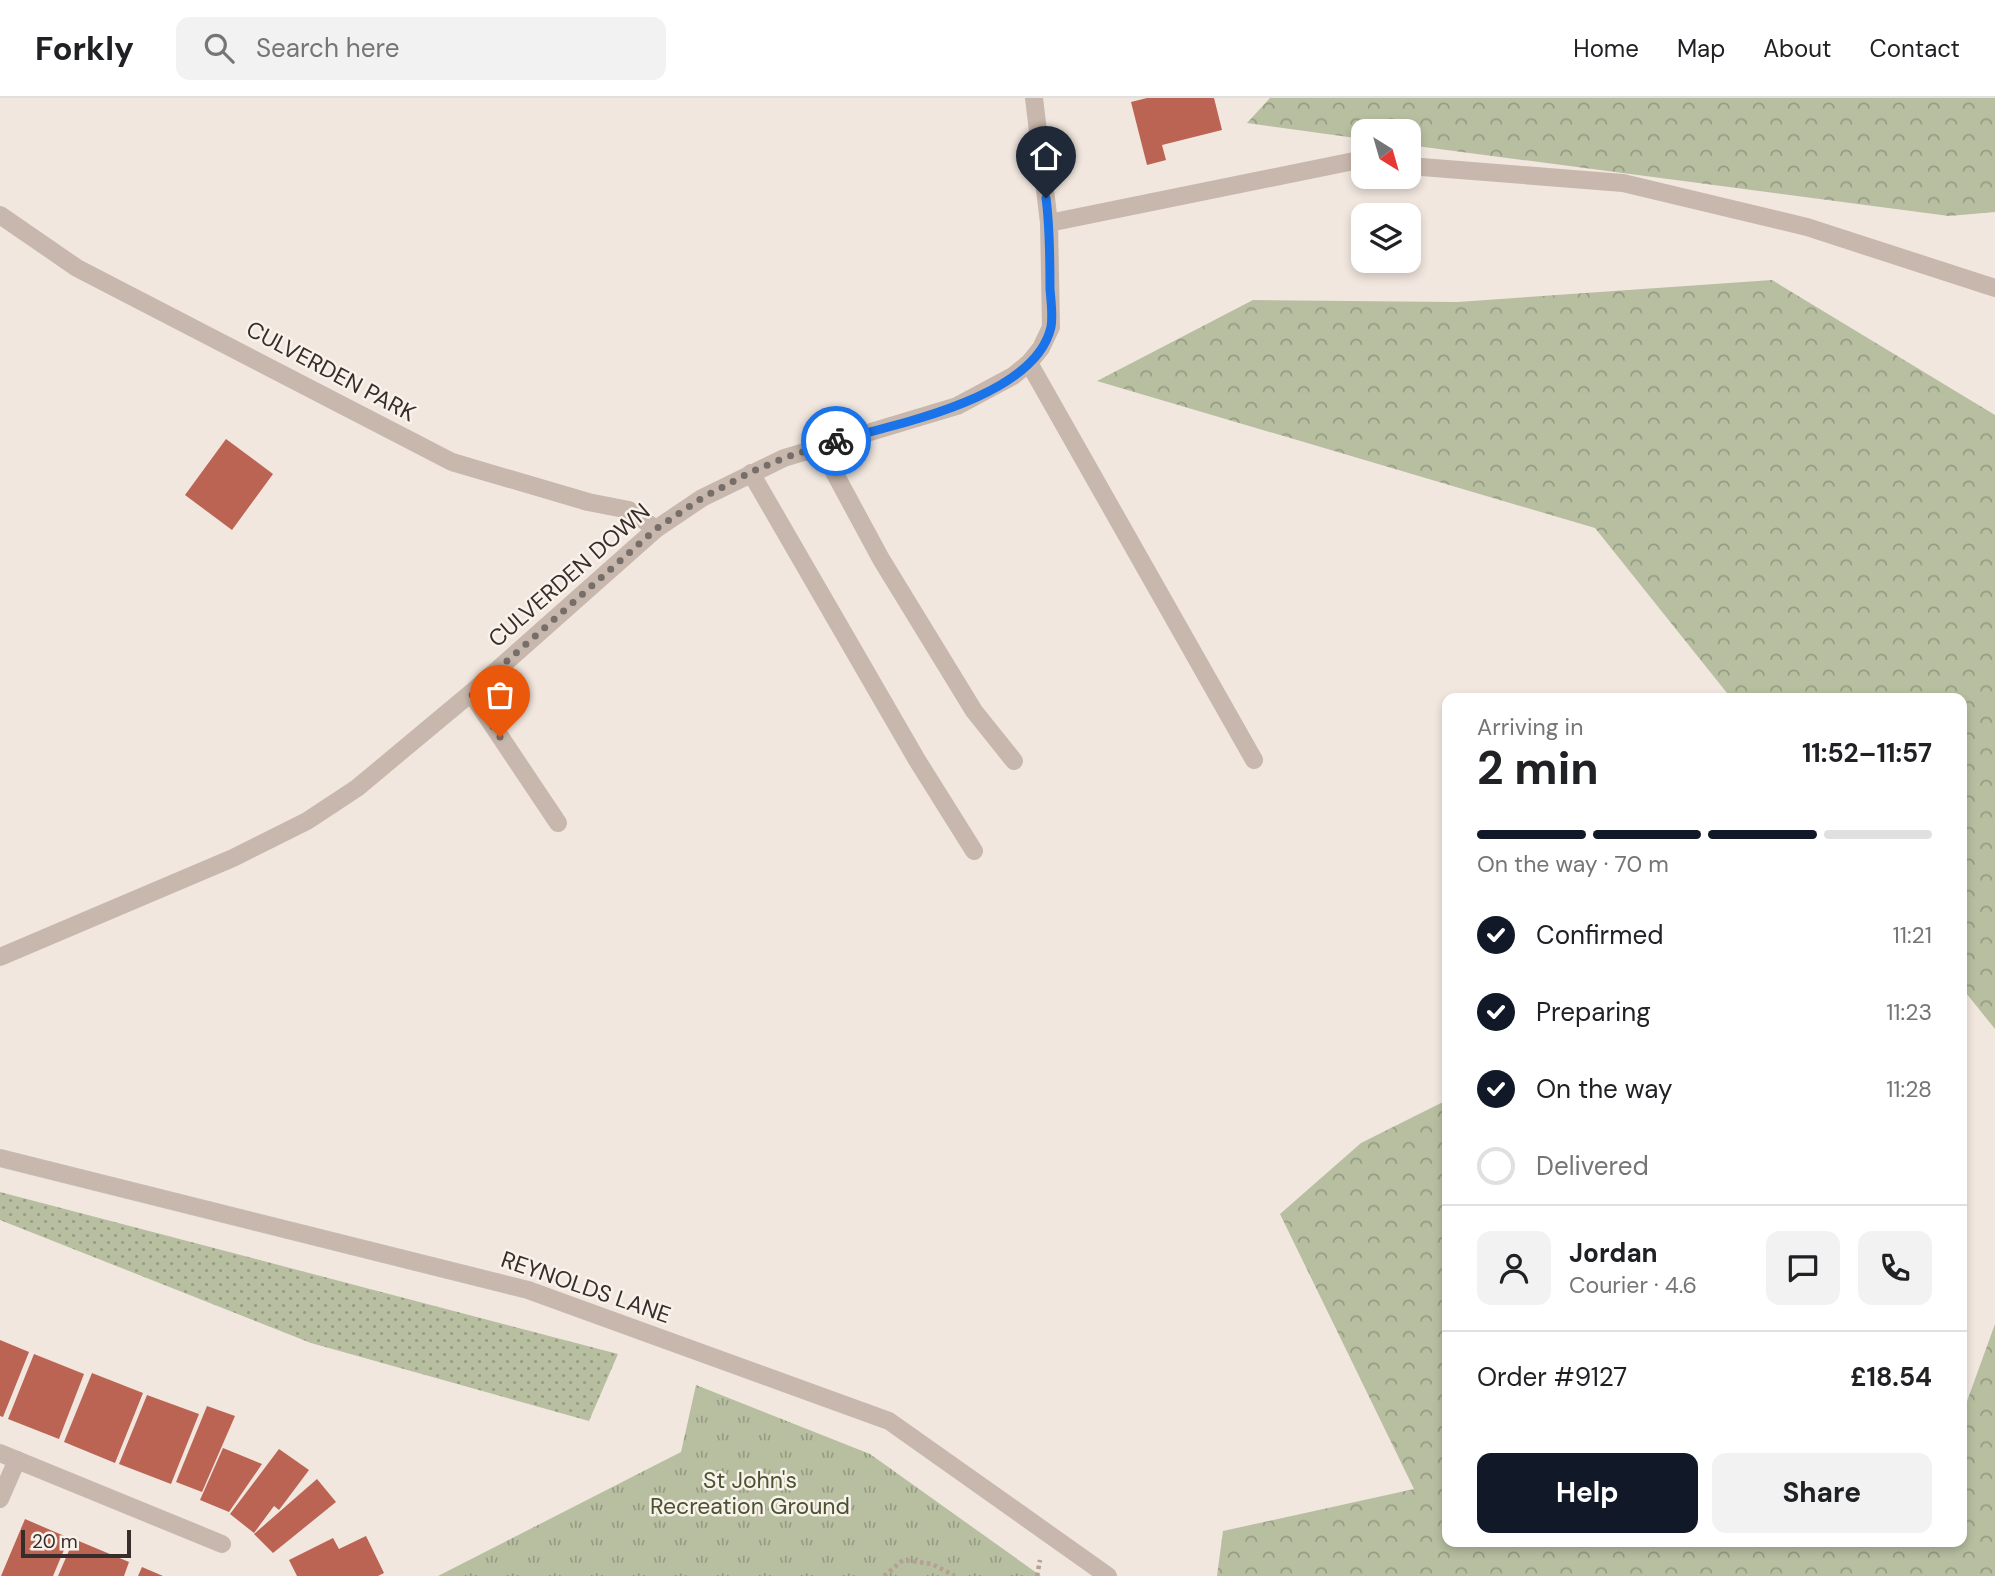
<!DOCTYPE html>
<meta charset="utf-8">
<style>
:root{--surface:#fff;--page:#f2f2f2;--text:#202124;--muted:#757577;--line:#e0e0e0;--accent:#111827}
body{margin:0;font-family:"DM Sans",sans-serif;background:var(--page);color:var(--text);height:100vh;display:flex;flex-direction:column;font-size:26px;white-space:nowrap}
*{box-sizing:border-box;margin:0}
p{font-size:23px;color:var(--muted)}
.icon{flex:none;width:38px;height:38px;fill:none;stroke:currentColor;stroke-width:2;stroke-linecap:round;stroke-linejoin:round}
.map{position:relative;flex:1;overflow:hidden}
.details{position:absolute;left:1442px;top:595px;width:525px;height:854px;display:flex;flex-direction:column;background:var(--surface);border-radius:14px;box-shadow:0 4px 10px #0003}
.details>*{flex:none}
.needle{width:46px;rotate:143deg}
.tools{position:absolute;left:1351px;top:21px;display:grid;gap:14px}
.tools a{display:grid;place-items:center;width:70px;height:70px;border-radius:14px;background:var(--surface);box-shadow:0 4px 10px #0003;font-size:35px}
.scale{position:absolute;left:21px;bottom:18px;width:110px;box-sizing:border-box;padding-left:7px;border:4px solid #372d2a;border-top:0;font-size:19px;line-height:24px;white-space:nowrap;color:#372d2a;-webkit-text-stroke:5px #f9f2eb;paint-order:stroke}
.pin{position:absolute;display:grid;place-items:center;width:60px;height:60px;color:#fff;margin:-72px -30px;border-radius:50% 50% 50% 0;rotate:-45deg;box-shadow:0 0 7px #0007}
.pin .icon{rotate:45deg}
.courier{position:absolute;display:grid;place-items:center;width:70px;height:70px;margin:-35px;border:5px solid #1a73e8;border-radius:50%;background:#fff;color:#222;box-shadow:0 2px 9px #0007}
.head em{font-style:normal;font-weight:700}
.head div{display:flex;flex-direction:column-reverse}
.head{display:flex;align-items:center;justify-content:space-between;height:119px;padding:0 35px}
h1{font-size:46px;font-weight:700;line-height:52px}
.bar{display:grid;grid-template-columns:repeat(4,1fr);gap:10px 7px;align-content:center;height:84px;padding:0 35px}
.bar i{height:9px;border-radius:5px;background:var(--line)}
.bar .active{background:var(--accent)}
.bar p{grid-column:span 4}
.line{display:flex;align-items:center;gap:18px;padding:0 35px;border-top:2px solid var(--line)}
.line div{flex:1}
.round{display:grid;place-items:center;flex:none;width:74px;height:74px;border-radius:14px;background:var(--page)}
ol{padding:0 35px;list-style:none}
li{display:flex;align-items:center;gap:21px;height:77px}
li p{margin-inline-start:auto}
li .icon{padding:7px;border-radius:50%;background:var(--accent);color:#fff;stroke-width:4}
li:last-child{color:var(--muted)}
li i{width:38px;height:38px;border:4px solid var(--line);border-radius:50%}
.action{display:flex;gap:14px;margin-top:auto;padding:14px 35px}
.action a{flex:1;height:80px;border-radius:14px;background:var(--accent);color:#fff;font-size:28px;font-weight:700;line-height:80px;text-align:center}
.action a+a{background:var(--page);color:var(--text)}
header{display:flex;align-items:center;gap:42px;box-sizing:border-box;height:98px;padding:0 35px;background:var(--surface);border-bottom:2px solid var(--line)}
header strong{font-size:33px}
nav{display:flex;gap:38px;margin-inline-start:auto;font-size:24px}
.search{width:490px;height:63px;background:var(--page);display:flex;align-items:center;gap:18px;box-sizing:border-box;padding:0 24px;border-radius:14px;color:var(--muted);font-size:26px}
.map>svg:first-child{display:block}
.forest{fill:url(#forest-crowns)}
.park{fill:url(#park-tufts)}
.garden{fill:url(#garden-dots)}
.building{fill:#bb6453}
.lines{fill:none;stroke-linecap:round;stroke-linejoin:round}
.path{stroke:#b4a196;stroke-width:4.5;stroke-dasharray:3.5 3.5;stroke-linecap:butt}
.service{stroke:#c8b7ac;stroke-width:18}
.minor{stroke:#c8b7ac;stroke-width:18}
.done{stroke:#786e69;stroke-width:7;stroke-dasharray:0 12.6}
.route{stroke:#1a73e8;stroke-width:9}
.labels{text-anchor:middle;stroke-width:5;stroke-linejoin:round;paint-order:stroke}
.street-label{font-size:23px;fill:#372d2a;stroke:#f9f2eb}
.park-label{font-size:23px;fill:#495330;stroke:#f9f2eb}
</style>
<header>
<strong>Forkly</strong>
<div class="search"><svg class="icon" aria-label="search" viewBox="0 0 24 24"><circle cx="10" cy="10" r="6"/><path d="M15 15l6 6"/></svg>Search here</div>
<nav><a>Home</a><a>Map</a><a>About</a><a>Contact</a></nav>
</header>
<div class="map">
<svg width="1995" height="1478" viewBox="0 0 1995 1478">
<defs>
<pattern id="forest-crowns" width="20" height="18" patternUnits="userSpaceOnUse" patternTransform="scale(1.75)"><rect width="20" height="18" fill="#b7bfa0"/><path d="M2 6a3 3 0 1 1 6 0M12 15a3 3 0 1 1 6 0" fill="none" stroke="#969c83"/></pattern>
<pattern id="park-tufts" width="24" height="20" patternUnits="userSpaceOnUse" patternTransform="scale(1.75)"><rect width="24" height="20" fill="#b7bfa0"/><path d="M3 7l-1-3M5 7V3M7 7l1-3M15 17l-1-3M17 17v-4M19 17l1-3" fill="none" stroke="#969c83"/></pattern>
<pattern id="garden-dots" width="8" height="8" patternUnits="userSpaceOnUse" patternTransform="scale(1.75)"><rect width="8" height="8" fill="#b7bfa0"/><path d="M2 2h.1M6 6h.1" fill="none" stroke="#969c83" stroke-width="1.8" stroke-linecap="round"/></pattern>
</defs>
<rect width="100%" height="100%" fill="#f1e7df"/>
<g class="forest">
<polygon points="1270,0 1995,0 1995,114 1949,118 1409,47 1409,33 1363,33 1363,41 1247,25"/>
<polygon points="1772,182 1995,317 1995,931 1962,890 1962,600 1731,600 1595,430 1097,283 1253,202 1457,204"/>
<polygon points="1447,1002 1447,1444 1962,1444 1962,1304 1966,1306 1995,1226 1995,1478 1217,1478 1223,1433 1414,1391 1280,1116 1361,1045"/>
</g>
<polygon class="park" points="696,1287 870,1356 1041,1478 438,1478 681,1354"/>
<polygon class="garden" points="0,1094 618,1256 589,1323 311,1245 0,1122"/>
<g class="building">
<polygon points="1147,0 1214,0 1222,32 1162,47 1166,62 1147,67 1131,4"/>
<polygon points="226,341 273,376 232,432 185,397"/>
<polygon points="0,1242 29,1254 3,1319 0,1318"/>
<polygon points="34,1256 84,1276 59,1341 8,1321"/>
<polygon points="92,1275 143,1295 115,1365 64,1344"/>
<polygon points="147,1297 199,1316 171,1386 119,1366"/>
<polygon points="207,1308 235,1318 202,1394 176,1384"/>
<polygon points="223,1350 262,1366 229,1414 200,1402"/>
<polygon points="279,1351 309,1372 279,1412 274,1408 254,1435 230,1416"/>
<polygon points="317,1381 336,1404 273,1455 254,1436"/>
<polygon points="25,1421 69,1440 53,1478 1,1478"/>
<polygon points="366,1438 384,1475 378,1478 297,1478 289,1462 333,1440 339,1451"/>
<polygon points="74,1441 129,1464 124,1478 58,1478"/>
<polygon points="142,1469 163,1478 138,1478"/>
</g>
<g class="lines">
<g class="path">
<polyline points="884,1478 903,1462 932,1466 955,1478"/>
<polyline points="1037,1478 1040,1462"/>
</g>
<g class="service">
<polyline points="1409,68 1623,85 1807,129 1995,190"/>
<polyline points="1049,125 1354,63 1363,64"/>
<polyline points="1029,265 1254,662"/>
<polyline points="820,348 881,461 974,613 1014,663"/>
<polyline points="751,375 917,662 974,753"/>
</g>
<g class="minor">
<polyline points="0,117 77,170 452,364 588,404 629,412 656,431"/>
<polyline points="471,595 558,725"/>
<polyline points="0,859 233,760 307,723 357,690 471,595 656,431 702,400 784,360 957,308 1013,278 1029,265 1041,250 1051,229 1049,125 1034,0"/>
<polyline points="0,1060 528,1192 889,1323 1108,1478"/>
<polyline points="0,1355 222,1446"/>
<polyline points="0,1401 17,1362"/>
</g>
</g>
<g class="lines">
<polyline class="done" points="500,639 471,595 656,431 702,400 751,374 784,360 836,343"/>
<path class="route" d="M836,343c60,-17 199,-43 215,-114 2,-11 0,-26 -1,-38 0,-30 0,-61 -4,-91"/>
</g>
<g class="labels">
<g class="street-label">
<text transform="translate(331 273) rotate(28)" y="8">CULVERDEN PARK</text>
<text transform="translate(569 477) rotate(-41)" y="8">CULVERDEN DOWN</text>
<text transform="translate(586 1189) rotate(19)" y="8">REYNOLDS LANE</text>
</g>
<g class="park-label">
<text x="750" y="1390">St John's<tspan x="750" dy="26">Recreation Ground</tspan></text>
</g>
</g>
</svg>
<div class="tools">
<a><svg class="needle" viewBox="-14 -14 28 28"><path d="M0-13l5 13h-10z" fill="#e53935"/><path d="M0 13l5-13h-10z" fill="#757577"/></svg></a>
<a><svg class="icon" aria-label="layers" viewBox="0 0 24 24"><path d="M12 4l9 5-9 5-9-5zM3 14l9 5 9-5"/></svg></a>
</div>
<div class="scale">20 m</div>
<div class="pin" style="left:500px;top:639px;background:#ea580c"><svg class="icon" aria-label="bag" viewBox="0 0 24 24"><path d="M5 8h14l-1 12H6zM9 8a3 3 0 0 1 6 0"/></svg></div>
<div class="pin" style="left:1046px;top:100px;background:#1f2937"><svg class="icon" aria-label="home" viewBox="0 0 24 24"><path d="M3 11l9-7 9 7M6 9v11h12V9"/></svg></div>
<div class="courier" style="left:836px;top:343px"><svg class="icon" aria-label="bike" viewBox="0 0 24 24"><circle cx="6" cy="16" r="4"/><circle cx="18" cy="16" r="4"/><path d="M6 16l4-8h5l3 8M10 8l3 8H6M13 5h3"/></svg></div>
<section class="details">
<div class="head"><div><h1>2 min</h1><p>Arriving in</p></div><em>11:52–11:57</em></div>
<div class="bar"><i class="active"></i><i class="active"></i><i class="active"></i><i></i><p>On the way · 70 m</p></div>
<ol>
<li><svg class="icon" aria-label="check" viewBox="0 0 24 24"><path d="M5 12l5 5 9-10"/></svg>Confirmed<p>11:21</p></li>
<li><svg class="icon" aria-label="check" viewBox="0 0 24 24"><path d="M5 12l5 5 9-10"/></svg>Preparing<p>11:23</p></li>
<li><svg class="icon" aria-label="check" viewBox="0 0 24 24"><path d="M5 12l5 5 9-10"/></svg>On the way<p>11:28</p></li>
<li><i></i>Delivered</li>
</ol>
<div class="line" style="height:126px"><a class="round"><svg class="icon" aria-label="person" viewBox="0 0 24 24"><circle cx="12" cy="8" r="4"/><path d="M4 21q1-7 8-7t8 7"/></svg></a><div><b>Jordan</b><p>Courier · 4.6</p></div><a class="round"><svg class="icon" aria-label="chat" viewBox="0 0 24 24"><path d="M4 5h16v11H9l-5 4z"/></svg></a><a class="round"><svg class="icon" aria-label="phone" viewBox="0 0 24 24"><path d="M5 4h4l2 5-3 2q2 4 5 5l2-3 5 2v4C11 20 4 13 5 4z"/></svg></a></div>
<div class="line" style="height:91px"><div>Order #9127</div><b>£18.54</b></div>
<div class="action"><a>Help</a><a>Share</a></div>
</section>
</div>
